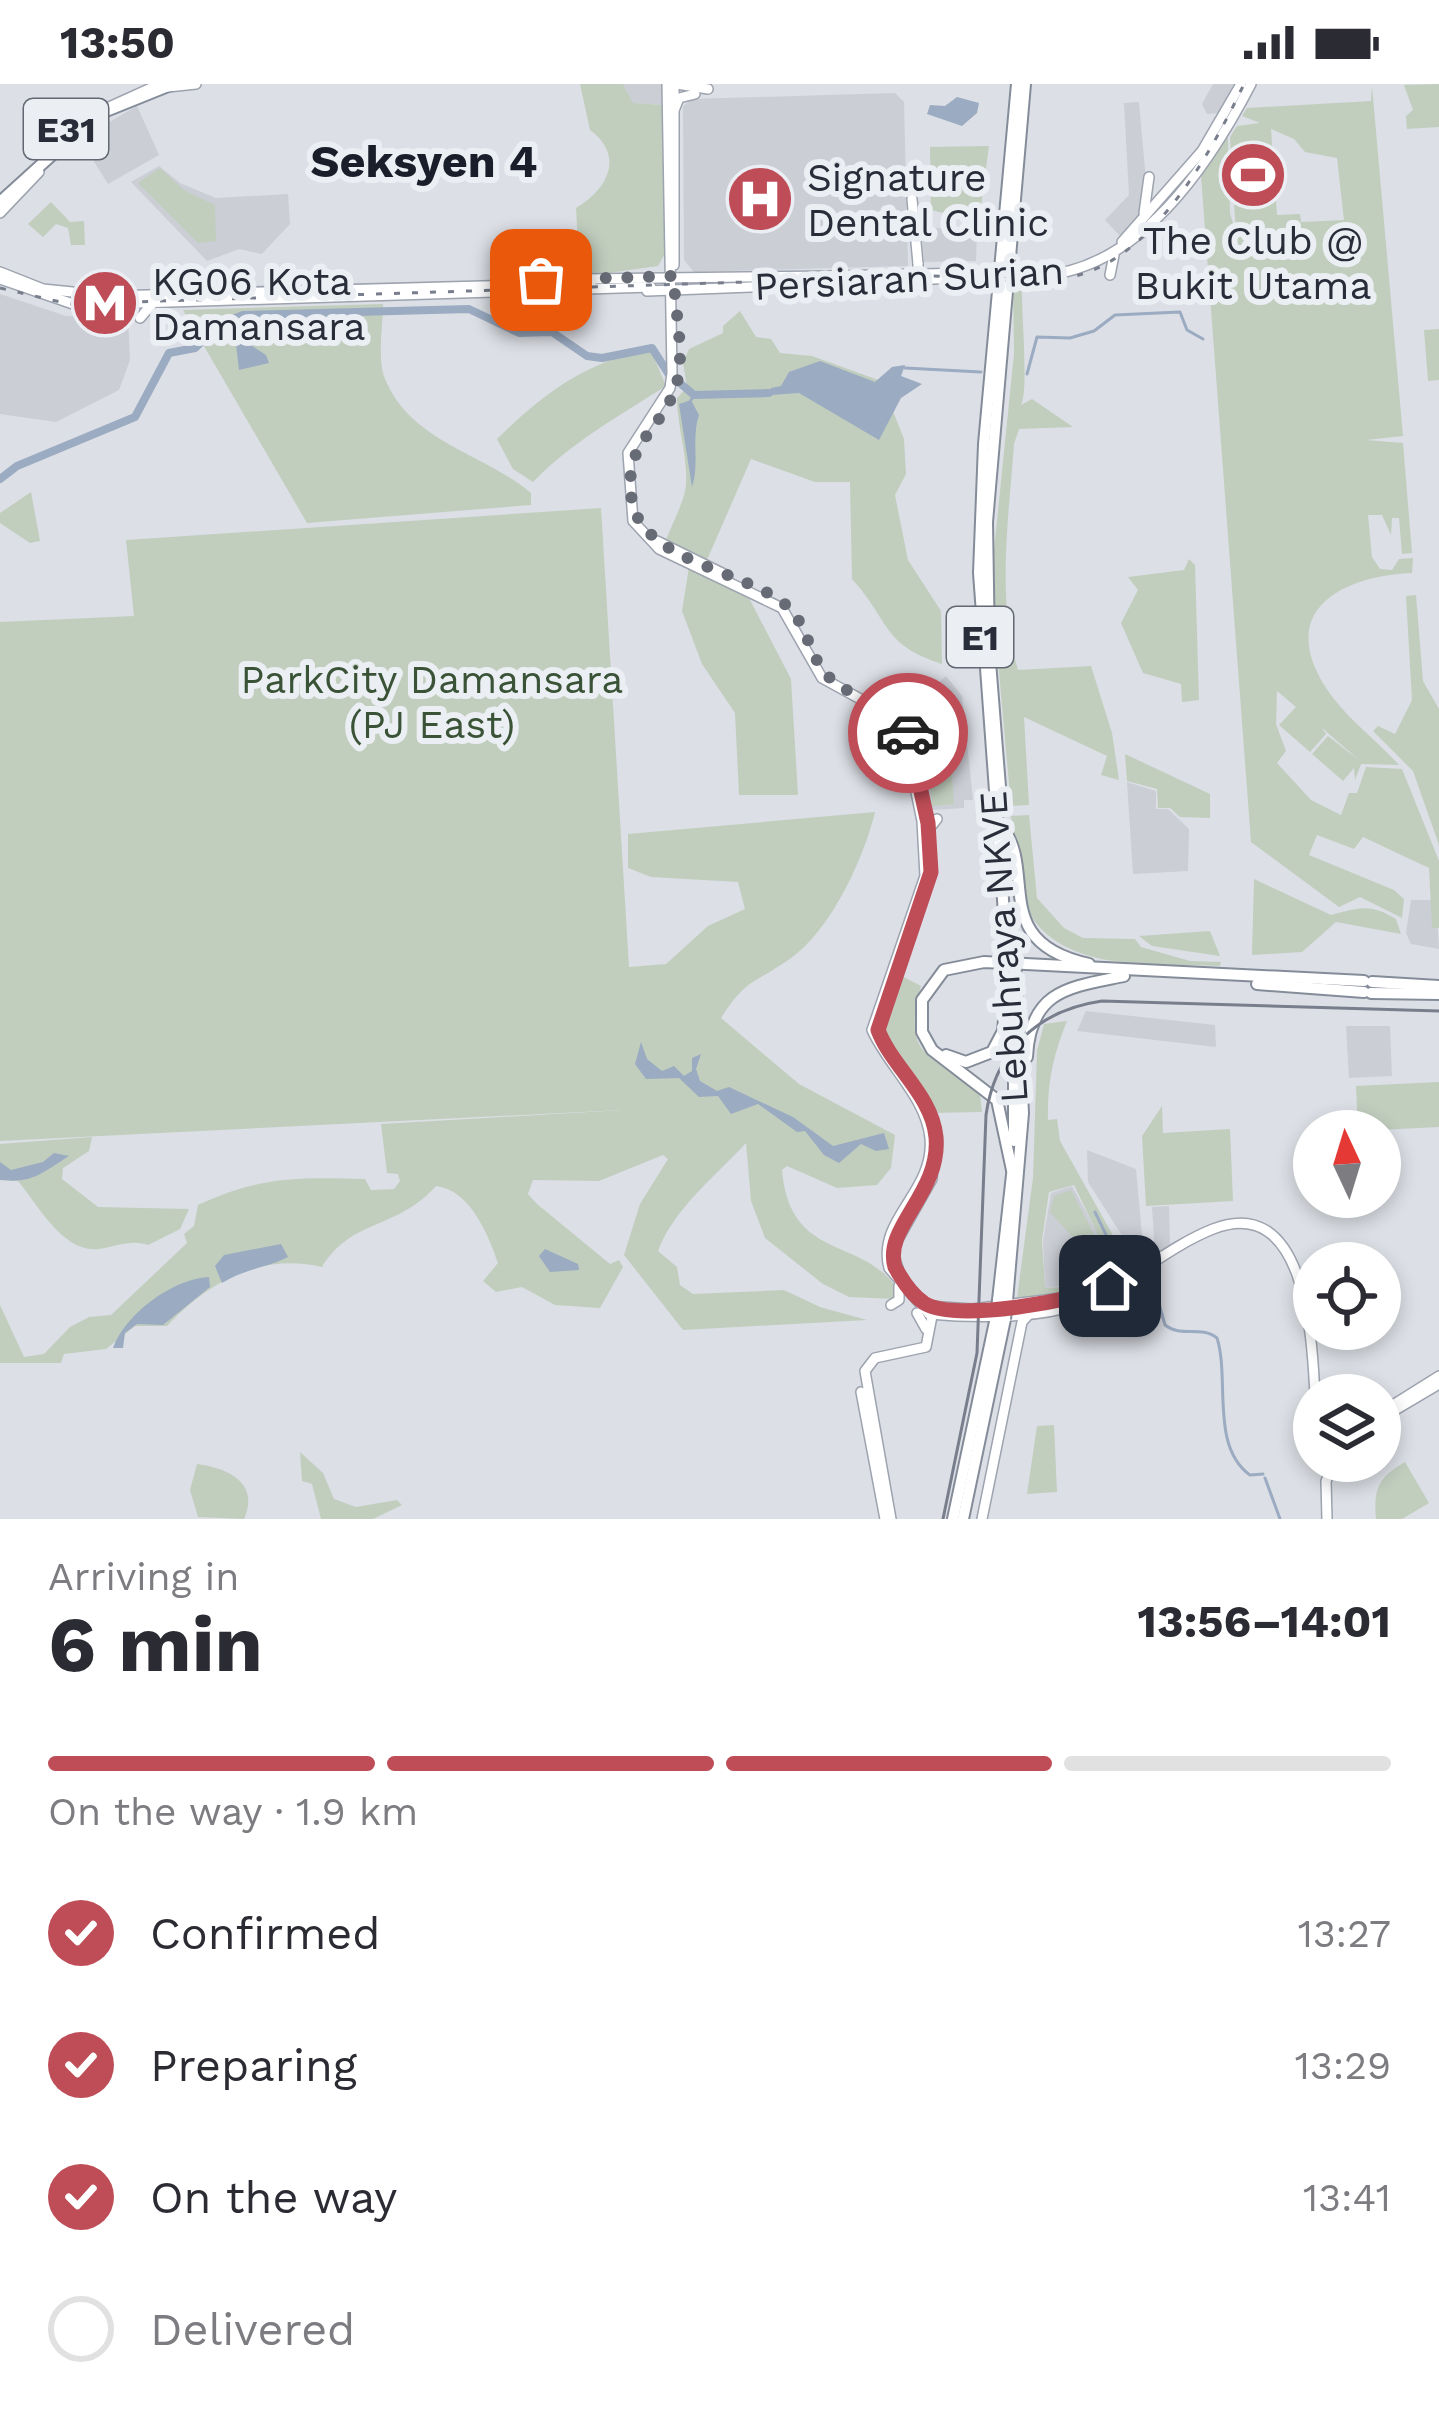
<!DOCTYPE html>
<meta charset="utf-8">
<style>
:root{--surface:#fff;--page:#f7f7f7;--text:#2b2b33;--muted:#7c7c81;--line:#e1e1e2;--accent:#be4d57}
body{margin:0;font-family:"Work Sans",sans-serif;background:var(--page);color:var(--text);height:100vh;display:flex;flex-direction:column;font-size:45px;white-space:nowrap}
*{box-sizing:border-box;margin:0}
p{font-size:39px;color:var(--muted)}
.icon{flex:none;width:66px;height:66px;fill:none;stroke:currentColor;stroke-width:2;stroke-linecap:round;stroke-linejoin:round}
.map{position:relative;height:1435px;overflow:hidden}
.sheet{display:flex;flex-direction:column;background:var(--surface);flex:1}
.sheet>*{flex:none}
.needle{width:78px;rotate:356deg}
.controls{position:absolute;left:1293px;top:1026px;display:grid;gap:24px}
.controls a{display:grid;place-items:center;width:108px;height:108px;border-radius:50%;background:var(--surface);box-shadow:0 6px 18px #0003;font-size:60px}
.pin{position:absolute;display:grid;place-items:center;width:102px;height:102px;color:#fff;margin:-51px;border-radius:24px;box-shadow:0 6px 18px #0006}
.courier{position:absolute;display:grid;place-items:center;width:120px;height:120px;margin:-60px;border:9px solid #be4d57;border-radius:50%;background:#fff;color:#222;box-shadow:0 3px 15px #0007}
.summary em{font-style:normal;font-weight:700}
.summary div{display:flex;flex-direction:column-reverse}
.summary{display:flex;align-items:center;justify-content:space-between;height:204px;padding:0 48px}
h1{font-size:78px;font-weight:700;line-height:90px}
.bar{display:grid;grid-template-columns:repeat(4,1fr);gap:18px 12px;align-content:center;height:144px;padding:0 48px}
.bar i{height:15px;border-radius:9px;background:var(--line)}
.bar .on{background:var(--accent)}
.bar p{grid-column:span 4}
ol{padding:0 48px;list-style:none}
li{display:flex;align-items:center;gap:36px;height:132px}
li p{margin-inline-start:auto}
li .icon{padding:12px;border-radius:50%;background:var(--accent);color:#fff;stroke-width:4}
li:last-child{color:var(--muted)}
li i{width:66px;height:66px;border:6px solid var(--line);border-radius:50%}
.status{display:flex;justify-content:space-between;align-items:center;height:84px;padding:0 60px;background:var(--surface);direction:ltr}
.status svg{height:33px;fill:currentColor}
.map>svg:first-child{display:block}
.built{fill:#cbced5}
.green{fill:#c1cebe;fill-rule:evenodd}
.water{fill:#9babc1}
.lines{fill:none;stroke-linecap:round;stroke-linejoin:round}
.stream{stroke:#9babc1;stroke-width:3}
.river{stroke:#9babc1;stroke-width:8}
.major-casing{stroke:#9da3af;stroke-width:12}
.highway-casing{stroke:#858c99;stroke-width:14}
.major{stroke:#fff;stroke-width:9}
.highway{stroke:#fff;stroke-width:10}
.tram{stroke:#787e8c;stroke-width:3}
.rail{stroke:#787e8c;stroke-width:3;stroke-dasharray:6 12;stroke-linecap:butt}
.major-bridge-casing{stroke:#9da3af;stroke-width:12;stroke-linecap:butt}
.highway-bridge-casing{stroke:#858c99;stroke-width:14;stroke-linecap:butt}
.major-bridge{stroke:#fff;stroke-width:9}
.highway-bridge{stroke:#fff;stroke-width:10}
.done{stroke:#676b75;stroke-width:12;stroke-dasharray:0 21.6}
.route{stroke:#be4d57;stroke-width:15}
.labels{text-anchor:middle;stroke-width:12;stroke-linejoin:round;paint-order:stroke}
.shield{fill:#ebeef3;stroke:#626771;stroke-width:3}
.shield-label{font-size:36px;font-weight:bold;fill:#282d39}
.poi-label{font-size:39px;fill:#282d39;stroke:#ebeef3;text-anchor:start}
.street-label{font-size:39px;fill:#282d39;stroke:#ebeef3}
.park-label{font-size:39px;fill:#3a5337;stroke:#ebeef3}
.quarter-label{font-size:45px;font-weight:bold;fill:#1a1e2a;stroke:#ebeef3}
</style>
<div class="status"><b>13:50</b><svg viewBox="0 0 49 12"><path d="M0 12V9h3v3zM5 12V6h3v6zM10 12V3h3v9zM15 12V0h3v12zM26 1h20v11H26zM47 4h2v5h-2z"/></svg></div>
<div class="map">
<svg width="1439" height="1435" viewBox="0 0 1439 1435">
<rect width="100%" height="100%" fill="#dcdfe5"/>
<g class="built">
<polygon points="623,0 664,0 664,21 633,19"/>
<polygon points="1213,0 1234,0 1219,29 1207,30 1202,20"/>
<polygon points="895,9 904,18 908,182 694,188 684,176 683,22 692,15"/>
<polygon points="1139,18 1147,108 1139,131 1120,152 1105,136 1129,111 1124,19"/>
<polygon points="137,22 159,71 108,100 80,55"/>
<polygon points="159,82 180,99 216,114 288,110 290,140 262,170 239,165 207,177 131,98"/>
<polygon points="930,144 977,145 976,177 924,178 922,150"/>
<polygon points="0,210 66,232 128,232 130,276 119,306 56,338 0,330"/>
<polygon points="946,592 962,612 973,716 964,716 964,724 931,726 916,658 903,632"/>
<polygon points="1127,698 1156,707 1156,725 1168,725 1189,745 1188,787 1133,790"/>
<polygon points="1411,816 1436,816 1439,865 1411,860 1406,849"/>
<polygon points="1086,927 1215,941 1216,963 1077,947"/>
<polygon points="1346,942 1390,942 1392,992 1349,994"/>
<polygon points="1087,1066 1136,1085 1144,1173 1134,1185 1121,1150 1088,1098"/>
<polygon points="1072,1102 1101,1155 1099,1191 1087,1198 1045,1204 1043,1157 1051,1109"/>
<polygon points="1169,1122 1170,1161 1155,1169 1152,1123"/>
</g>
<g class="green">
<path d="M580,0h43l10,19 31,2 2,147 -8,14 -78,11 -4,-69c32,-19 49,-52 14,-78z"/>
<polygon points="1439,0 1439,43 1407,45 1406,32 1413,26 1404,1"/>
<path d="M1372,2l31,350 -37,4 37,3 9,110 -10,1 -3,-36h-7l-1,17 -9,-20h-14l4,42 8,12 12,1 7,-11 14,-1 -1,15c-56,2 -130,28 -94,101 19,38 54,61 81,91l-38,-1 -6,16 -1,-12 -11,13 -31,-27 16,-18 32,25 -38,-33 4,6 -16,18 -31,-27 17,-18 -19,-16 -1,33 10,27 -9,12 34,37 30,15 8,-22h8l9,-26 36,2 37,92v67h-7l-3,-60 -66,-31 -9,12 -37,-14 -8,20 85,35 10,9 -2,19 -42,-21 -21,10 -88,-65 -50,-666 27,-39 2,76 6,21 -6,-97 7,-11 23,-3 -18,-7 5,-8 124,-7zM1271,45l23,10 11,13 32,6 7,62 -43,2 -1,-8 -23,1z"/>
<polygon points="989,62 980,129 963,134 931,126 930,63"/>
<polygon points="160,84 184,106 215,121 216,157 198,159 138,99"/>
<polygon points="51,118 70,138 84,137 85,161 71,161 68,144 56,140 43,153 28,140"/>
<path d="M1013,201h9c-1,26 7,104 -1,120l11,-6 41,28 -54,2 -5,15c-5,72 -18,156 4,226l73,-4 21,67 7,47 -18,-5 6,-19 -83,-39 5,88 -18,1 -16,-179 -1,-77 20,-196z"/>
<path d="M383,220c0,21 -6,56 2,75 27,64 97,73 146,114v12l-224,18 -124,-213z"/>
<path d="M740,227l16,26 15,2 9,14 32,3 69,25 23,58 2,35 -11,21 13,65 33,51 1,53c-61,-20 -51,-42 -90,-85l-2,-97h-35l-64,-23 -44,101 -41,-20c6,-16 19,-40 20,-55 2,-30 -9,-58 -9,-87l10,-11 -4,-24 6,-14 34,-16v-7z"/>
<polygon points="1439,245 1439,296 1428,297 1424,246"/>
<path d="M651,266l15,36c-47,30 -94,56 -133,96l-20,-13 -16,-30c46,-45 90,-79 154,-89z"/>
<polygon points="31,408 40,457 30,459 0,439 0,429"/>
<path d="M601,424l28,459 37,-3 42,-38 37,-17 -7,-27 -87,-5 -23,-9v-34l247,-22c-11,46 -44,118 -84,146 -36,26 -44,19 -70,60l78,66 96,51 -4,33 -14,17 -40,3 -50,-22 -5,4c8,93 81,65 117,121l-3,8 -47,-2 -26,-13 -58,-46 -14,-37 -5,-58c-30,33 -72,65 -88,108l19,16 3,18 13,9 91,-4 36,17 47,13 -184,10 -59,-75 16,-51 28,-45 -5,-4 -64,26 -66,-1 -5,14 9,10 73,60 9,-4 4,7 -23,41 -45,-3 -33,-18 -26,5 -13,-11 15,-18c-10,-29 -28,-73 -62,-77 -39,44 -84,32 -114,81 -61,-14 -113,14 -155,59h-32l-29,23 -42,5 -3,9h-61v-58l24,52 20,-3 26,-27 19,-10 22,-2 76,-72 -3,-9 10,-8 4,-21c62,-29 100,-28 167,-26l6,11 23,-1 6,-8 -2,-7 -11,-1 -6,-49 242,-14 -623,31v-519l134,-6 -8,-76z"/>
<polygon points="1189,475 1195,481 1199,616 1182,618 1181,600 1143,589 1121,539 1138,506 1128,493 1184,486"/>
<polygon points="689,483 749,514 791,595 798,711 739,711 735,629 702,580 682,527"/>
<polygon points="1416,511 1423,597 1439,625 1439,761 1413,687 1373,647 1378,642 1395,650 1412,616 1406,512"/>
<polygon points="1125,670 1210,710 1210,734 1180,733 1170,724 1158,724 1157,705 1127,697"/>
<polygon points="951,677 954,720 932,722 929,679"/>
<path d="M1029,731l8,83 27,30 19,10 52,1 6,8 49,14 31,1 -1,4c-71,-3 -175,10 -201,-76 -7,-22 -5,-50 -8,-74z"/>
<path d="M1254,795l77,36c29,-7 38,-12 65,4l5,15 -65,-12 -34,30 -50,3z"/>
<polygon points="1210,847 1220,872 1152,862 1139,852"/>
<path d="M900,891l21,11c-21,76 13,65 59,109l2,17 -50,1 -49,-81z"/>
<path d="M1067,937c-14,34 -20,63 -19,99l9,-1 3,22 55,98 -13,4 -28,-58 -25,7 -7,48 3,48 37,-2v8l-65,4 16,-120 4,-127 7,-27z"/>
<polygon points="1439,998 1439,1043 1358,1047 1356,1002"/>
<polygon points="1162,1022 1163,1049 1230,1045 1233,1117 1146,1122 1142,1052"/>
<path d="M92,1053l-3,14 -26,17 -1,11 36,28 91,2 -9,20 -32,16c-16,-6 -32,1 -49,4 -35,5 -61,-44 -81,-68l-18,-1v-36z"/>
<polygon points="1071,1106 1095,1152 1074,1155 1050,1128 1054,1112"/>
<polygon points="1054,1341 1057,1408 1027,1410 1037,1342"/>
<polygon points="300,1368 323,1389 334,1415 356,1423 397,1416 402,1421 373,1435 321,1435 312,1400 302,1397"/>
<path d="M1405,1378l24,41 -27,16h-26c-3,-31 3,-42 29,-57z"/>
<path d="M197,1380c31,4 63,19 47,55l-46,-2 -8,-27z"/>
</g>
<g class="water">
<polygon points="957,13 979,19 977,29 962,42 927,30 930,21 945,22"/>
<polygon points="235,251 266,271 269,279 239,286"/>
<polygon points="820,277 875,298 892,283 905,281 901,292 922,300 901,314 879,356 799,309 771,311 771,304 781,302 789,288"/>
<path d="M691,316l8,15c-8,24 1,48 -7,72l-13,-83z"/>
<polygon points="641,958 647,975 662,987 674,982 684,992 692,987 692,974 701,970 696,985 700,997 717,1007 729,1003 793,1033 833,1062 884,1049 889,1065 876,1067 861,1060 839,1079 824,1071 805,1047 797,1048 758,1020 731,1030 718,1012 699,1013 679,994 646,995 635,980"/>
<path d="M54,1069l15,3c-31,20 -38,27 -69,24v-18l11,8 32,-8z"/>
<path d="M281,1160l7,13c-21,11 -42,11 -66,26l-7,-17 9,-11z"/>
<polygon points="545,1165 578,1180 579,1186 550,1188 539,1172"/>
<path d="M209,1193l1,10 -47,38 -26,-1 -12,9 -2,15h-10c12,-33 58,-69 96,-71z"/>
</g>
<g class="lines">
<g class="stream">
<polyline points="905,284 981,288"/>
<polyline points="1027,290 1037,253 1070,254 1094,247 1115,231 1180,228 1187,246 1203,255"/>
<polyline points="691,316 694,311"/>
<polyline points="1083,1207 1124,1188 1095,1128"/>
<path d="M1125,1207l5,11 28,-2 7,25c16,13 36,0 52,13 13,41 -7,108 33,137l13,-1"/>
<polyline points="1265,1394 1280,1435"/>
</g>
<polyline class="river" points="0,395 17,382 135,333 169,269 195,264 222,239 243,231 469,225 519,249 552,248 587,272 602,274 652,264 668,289 694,311 769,309"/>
<defs>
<g id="major">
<path d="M667,0l5,289 -2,15 -42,65 5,68 26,28 123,59 40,70 64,35 21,36 15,72 3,55 -53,154c16,36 54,67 58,108 5,54 -54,81 -41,130l40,46c43,4 106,5 147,-9 50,-18 89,-57 137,-76 94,-37 99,112 102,166"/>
<polyline points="677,0 708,5"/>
<polyline points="168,3 196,0"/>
<polyline points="675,24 679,14 695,10"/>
<polyline points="42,74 89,32 160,0"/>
<polyline points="912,115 918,180"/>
<polyline points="0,129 39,88"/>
<polyline points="1144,129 1149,93"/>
<polyline points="1122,158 1202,67 1241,0"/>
<polyline points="674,181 674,0"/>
<polyline points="0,188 43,205 111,212 591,199"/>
<polyline points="1110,191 1114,171"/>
<polyline points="830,192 969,189"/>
<path d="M1036,192c102,-4 172,-109 215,-192"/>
<polyline points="0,195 76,221 651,203"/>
<polyline points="586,195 833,192"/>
<polyline points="821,200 978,193"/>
<polyline points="647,207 827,200"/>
<polyline points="140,234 153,219"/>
<polyline points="657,457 728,492"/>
<polyline points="882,620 907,645 914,669"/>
<polyline points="929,745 937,735"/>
<polyline points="901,1193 892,1166 932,1095 935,1049"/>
<polyline points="891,1221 899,1216 899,1202"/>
<polyline points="929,1222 972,1225 1085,1211"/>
<polyline points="917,1229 926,1245"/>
<polyline points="861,1308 885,1435"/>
<polyline points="1380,1329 1439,1292"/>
<polyline points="1380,1335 1439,1300"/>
<polyline points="891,1435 865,1287 875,1274 926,1263 933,1227"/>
<polyline points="982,1435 1022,1238 1032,1227"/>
<polyline points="1327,1435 1326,1397 1335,1377"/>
</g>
<g id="highway">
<polyline points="0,118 96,31 173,0"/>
<polyline points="1000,703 989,565 987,438 1025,0"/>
<path d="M1003,744c34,45 -14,114 86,136"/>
<polyline points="1007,870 979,489 984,360 1017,0"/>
<polyline points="1372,898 1439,902"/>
<polyline points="1257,900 1364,908"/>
<polyline points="1371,909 1439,910"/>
<polyline points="946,971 966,978 992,968 1003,947 1008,893"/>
<path d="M1027,973c3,-68 44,-70 97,-81"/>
<polyline points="1014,1057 1014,974"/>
<polyline points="1012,1086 997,1016 932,966 922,948 922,916 944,886 984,878 1364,897"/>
<polyline points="998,1216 1013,1082"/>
<polyline points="1007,1217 1023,1029 1016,894"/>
<polyline points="953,1435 996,1233"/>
<polyline points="963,1435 1005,1235"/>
</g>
</defs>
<use href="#major" class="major-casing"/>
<use href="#highway" class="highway-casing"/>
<use href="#major" class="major"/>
<use href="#highway" class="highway"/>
<path class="tram" d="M943,1435l34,-166 9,-238c9,-64 52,-105 116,-114l337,10"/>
<path class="rail" d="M0,204l69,16 863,-28c46,1 93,10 139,1 82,-17 140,-124 173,-193"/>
<defs>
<g id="major-bridge">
<polyline points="918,180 918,202"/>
<polyline points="977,189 1037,187"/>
</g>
<g id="highway-bridge">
<polyline points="1014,870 1016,894"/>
<polyline points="996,1233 998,1216"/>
<polyline points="1005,1235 1007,1217"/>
</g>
</defs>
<use href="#major-bridge" class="major-bridge-casing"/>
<use href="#highway-bridge" class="highway-bridge-casing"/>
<use href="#major-bridge" class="major-bridge"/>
<use href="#highway-bridge" class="highway-bridge"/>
</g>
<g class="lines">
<path class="done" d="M541,196l133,-4c0,34 12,77 2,110 -15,47 -54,55 -44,115 10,60 114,70 154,104 21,17 23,52 42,71 25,26 61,22 80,57"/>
<path class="route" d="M908,649l20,90 3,49 -53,158c14,37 54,65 58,107 5,56 -53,90 -41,130 7,13 17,28 29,36 32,20 153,-3 186,-17"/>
</g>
<defs>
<symbol id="stadium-disc" viewBox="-11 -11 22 22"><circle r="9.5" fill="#be4d57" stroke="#ebeef3"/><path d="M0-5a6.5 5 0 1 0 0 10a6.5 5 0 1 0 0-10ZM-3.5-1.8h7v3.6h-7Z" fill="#fff"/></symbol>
<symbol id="hospital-disc" viewBox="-11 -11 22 22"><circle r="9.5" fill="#be4d57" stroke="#ebeef3"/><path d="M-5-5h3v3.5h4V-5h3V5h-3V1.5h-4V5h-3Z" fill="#fff"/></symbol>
<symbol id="metro-disc" viewBox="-11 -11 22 22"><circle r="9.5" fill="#be4d57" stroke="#ebeef3"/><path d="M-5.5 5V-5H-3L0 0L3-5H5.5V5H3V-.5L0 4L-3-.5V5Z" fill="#fff"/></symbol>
</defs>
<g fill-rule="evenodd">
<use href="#stadium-disc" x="1215" y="53" width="76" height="76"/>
<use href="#hospital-disc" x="722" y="77" width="76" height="76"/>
<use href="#metro-disc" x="67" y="181" width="76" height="76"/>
</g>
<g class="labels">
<g class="shield">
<rect x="24" y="15" width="84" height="60" rx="9"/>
<rect x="947" y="523" width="66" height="60" rx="9"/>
</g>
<g class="shield-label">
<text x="66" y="58">E31</text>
<text x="980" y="566">E1</text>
</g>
<g class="poi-label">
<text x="807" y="107">Signature<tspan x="807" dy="45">Dental Clinic</tspan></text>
<text x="1253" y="170" text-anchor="middle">The Club @<tspan x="1253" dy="45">Bukit Utama</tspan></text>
<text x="152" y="211">KG06 Kota<tspan x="152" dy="45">Damansara</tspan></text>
</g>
<g class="street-label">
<text transform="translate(909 194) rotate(-3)" y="14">Persiaran Surian</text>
<text transform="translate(1003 863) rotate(-94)" y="14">Lebuhraya NKVE</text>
</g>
<g class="park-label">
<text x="432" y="609">ParkCity Damansara<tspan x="432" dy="45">(PJ East)</tspan></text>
</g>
<g class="quarter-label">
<text x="424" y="93">Seksyen 4</text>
</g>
</g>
</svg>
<div class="controls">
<a><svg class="needle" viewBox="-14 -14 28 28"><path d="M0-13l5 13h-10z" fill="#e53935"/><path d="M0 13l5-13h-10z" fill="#7c7c81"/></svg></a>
<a><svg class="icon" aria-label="locate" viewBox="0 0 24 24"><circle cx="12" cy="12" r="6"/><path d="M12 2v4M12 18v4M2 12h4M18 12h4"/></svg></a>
<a><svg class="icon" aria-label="layers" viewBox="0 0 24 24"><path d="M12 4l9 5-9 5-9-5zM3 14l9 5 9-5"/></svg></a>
</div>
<div class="pin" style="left:541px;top:196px;background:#ea580c"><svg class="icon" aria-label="bag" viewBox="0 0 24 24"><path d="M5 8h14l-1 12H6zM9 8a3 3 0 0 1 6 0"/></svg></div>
<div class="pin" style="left:1110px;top:1202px;background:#1f2937"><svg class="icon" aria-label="home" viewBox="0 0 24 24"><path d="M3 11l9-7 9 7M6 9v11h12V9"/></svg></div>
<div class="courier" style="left:908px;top:649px"><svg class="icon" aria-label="car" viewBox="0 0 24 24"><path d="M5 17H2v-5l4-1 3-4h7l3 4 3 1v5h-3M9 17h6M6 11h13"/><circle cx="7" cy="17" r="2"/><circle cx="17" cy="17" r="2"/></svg></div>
</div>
<section class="sheet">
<div class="summary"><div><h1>6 min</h1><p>Arriving in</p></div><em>13:56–14:01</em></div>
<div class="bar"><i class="on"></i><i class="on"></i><i class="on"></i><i></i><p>On the way · 1.9 km</p></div>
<ol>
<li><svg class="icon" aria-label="check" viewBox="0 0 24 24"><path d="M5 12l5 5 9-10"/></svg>Confirmed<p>13:27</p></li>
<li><svg class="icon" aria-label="check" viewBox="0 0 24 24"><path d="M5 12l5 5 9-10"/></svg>Preparing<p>13:29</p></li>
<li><svg class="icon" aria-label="check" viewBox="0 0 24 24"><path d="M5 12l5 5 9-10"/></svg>On the way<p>13:41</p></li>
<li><i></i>Delivered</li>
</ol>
</section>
